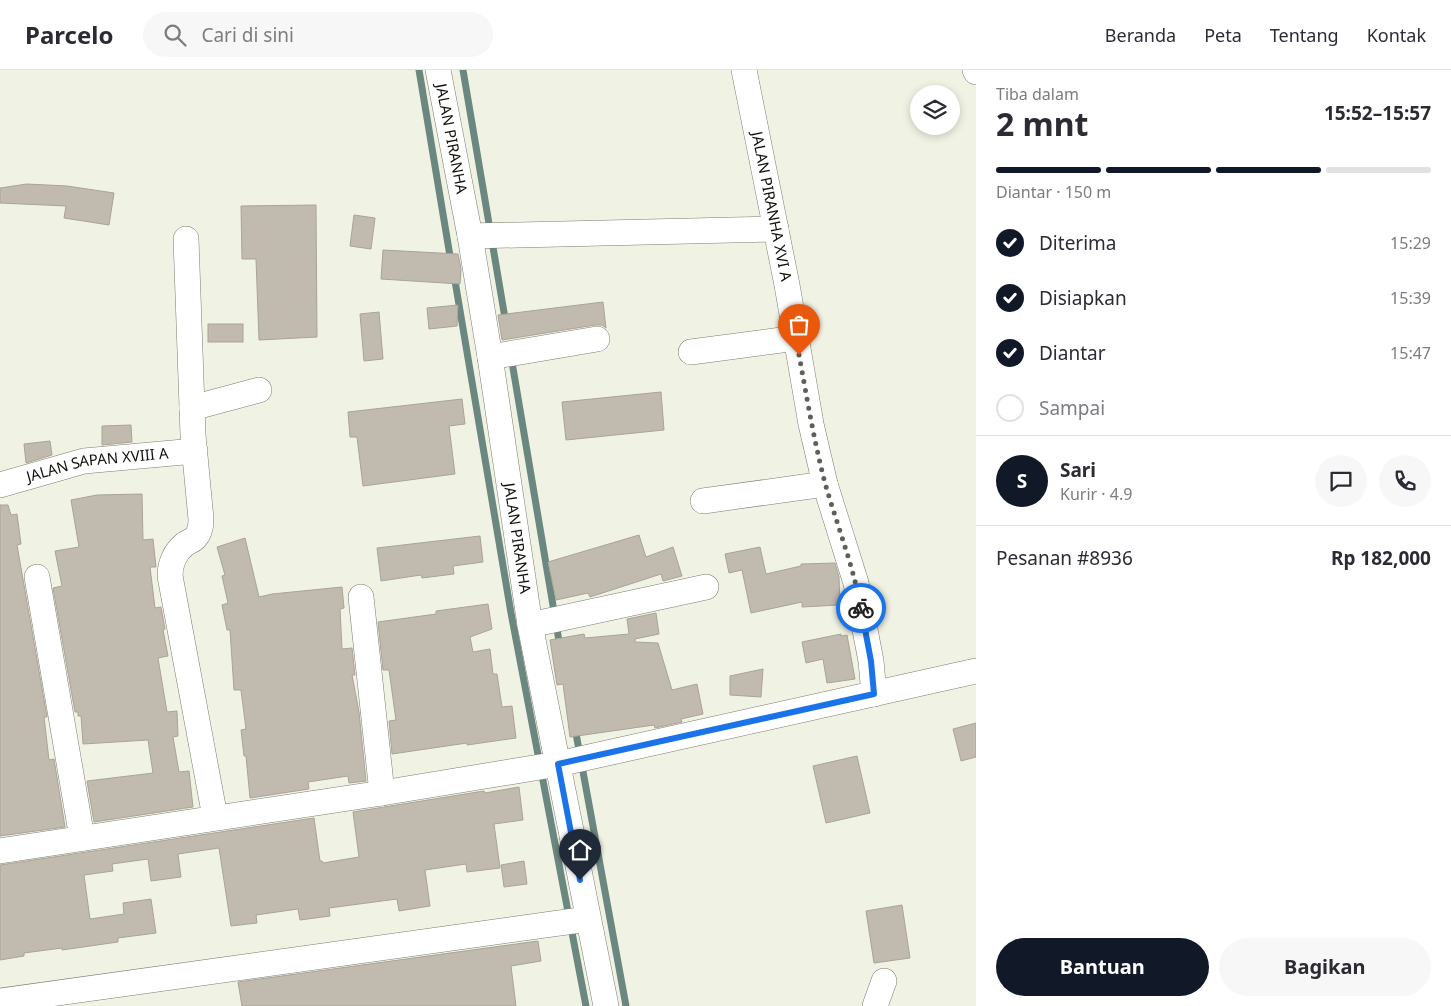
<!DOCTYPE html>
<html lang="id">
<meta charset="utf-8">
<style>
:root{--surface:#fff;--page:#f7f7f7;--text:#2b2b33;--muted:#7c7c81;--line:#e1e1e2;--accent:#111827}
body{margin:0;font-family:"Noto Sans",sans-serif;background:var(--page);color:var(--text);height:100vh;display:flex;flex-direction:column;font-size:19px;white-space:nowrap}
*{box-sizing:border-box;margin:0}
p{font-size:16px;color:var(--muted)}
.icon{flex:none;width:28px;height:28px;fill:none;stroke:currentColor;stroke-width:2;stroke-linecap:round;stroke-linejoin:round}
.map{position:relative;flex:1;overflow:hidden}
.drawer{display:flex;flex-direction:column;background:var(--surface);width:475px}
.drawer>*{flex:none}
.tools{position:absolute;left:910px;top:15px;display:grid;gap:10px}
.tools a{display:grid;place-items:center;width:50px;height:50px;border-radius:50%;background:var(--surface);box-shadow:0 2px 8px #0003;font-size:25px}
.pin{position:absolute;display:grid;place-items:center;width:42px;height:42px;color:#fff;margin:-51px -21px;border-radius:50% 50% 50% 0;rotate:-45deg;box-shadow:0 0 5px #0007}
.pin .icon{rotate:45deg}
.courier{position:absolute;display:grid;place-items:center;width:50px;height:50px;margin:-25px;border:4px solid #1a73e8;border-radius:50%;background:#fff;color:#222;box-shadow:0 1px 6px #0007}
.summary em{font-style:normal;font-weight:700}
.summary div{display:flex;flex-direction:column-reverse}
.summary{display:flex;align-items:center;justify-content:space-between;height:85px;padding:0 20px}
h1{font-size:32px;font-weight:700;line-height:38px}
.bar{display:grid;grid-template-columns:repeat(4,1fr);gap:8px 5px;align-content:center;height:60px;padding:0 20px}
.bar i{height:6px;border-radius:4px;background:var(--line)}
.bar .current{background:var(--accent)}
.bar p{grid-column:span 4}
.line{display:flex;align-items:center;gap:12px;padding:0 20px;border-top:1px solid var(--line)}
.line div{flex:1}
.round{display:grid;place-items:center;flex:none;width:52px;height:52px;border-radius:26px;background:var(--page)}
ol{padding:0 20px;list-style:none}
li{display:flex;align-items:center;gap:15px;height:55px}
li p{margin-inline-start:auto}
li .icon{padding:5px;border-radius:50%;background:var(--accent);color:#fff;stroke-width:4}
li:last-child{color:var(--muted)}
li i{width:28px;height:28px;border:2px solid var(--line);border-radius:50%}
.button{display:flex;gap:10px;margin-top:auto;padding:10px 20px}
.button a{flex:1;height:58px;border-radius:30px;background:var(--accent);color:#fff;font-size:20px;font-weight:700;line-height:58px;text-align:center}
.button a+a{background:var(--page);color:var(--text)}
header{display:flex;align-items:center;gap:30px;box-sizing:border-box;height:70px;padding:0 25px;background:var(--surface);border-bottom:1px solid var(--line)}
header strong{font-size:24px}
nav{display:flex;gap:28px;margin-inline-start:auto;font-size:18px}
.search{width:350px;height:45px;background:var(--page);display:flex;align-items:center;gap:12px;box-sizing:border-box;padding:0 18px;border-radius:28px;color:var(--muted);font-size:19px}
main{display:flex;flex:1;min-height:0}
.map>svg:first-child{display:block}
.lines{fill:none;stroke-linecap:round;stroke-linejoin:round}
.stream{stroke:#6c8780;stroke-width:7}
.building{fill:#c1baaf;stroke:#aaa398}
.street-casing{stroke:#7c7d72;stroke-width:26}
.street{stroke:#fff;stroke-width:25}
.done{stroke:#5e6058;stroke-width:5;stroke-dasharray:0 9}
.route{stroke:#1a73e8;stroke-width:6}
.labels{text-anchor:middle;stroke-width:5;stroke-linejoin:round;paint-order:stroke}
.street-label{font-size:15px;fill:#10110c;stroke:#fdfff2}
</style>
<header>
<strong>Parcelo</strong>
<div class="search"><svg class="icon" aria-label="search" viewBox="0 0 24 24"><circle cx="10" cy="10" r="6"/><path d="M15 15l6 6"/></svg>Cari di sini</div>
<nav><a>Beranda</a><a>Peta</a><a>Tentang</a><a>Kontak</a></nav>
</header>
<main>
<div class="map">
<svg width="976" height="936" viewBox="0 0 976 936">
<rect width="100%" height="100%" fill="#f0f2e4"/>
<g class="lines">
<g class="stream">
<polyline points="419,0 451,192"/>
<polyline points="463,0 506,254"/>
<polyline points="454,205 511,543 586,936"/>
<polyline points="511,286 560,577"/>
<polyline points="575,658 626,936"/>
</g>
</g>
<g class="building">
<polygon points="27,114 67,116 114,123 109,155 64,148 66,136 0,133 0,118"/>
<polygon points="316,135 317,267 259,270 256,189 242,189 241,136"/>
<polygon points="354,145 375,148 371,179 350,176"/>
<polygon points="383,180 458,184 461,199 460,214 381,209"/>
<polygon points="603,232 606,258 602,255 595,255 502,270 498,245"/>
<polygon points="458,235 457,256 429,259 427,238"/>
<polygon points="379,242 383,289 364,291 360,244"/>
<rect x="208" y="254" width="35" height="18"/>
<polygon points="661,322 664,360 566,370 562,332"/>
<polygon points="462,329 465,354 449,356 455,404 363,416 357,367 350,367 348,342"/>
<polygon points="131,355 132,372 102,375 102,356"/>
<polygon points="50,371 52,385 26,393 24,374"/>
<polygon points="142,424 143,470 153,469 156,497 150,497 155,538 161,537 165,559 163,560 168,586 158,588 167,642 177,641 178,666 173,667 179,702 189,701 193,737 94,752 87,711 153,703 148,670 83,674 81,646 78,646 78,642 75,642 53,518 62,516 55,481 79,477 71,430 97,425"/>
<polygon points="0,435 8,435 11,445 17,444 21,474 17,475 47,647 44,647 49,690 54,689 65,757 0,766"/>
<polygon points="639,465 646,487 673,477 682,506 663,511 661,504 590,527 588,523 556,530 548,492"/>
<polygon points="480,466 483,492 453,496 454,504 422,508 421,505 381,511 377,478"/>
<polygon points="245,468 259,527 272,524 342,517 344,538 340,539 342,579 352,578 355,605 352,605 359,642 366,711 349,713 348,706 308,712 309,719 250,728 246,686 244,686 241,660 246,659 241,620 234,620 230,560 227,560 222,535 228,533 222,506 225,505 217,477"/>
<polygon points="760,477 766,504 801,496 801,494 835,493 839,507 840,535 802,537 802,532 751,543 742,500 729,503 725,484"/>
<polygon points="488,534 492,559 470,567 473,582 490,579 493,604 497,604 502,637 512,636 516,668 467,675 467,673 392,684 389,651 396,650 389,600 383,600 378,552 436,544 436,541"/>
<polygon points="656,543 659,564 635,569 635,572 658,573 672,620 697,614 703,644 681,649 682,652 655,658 654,655 570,667 563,614 557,615 550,570 584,564 585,568 629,564 627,549"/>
<polygon points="841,564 841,566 847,565 855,609 827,613 823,589 806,593 802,572"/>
<polygon points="763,599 761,627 730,625 730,606"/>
<polygon points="976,653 976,687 961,691 953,659"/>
<polygon points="857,686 870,743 826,753 813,696"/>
<polygon points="519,717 523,750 494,754 500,798 467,802 466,794 425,800 430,836 399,841 397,829 329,838 330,846 300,850 298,839 256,845 257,853 231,856 219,778 178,784 181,807 151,811 148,789 112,794 113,801 84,805 90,849 124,844 123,833 151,829 156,863 118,868 118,872 62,880 62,878 24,883 24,886 0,890 0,795 314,748 320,791 322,791 323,793 359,787 353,742 484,721 485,723"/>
<polygon points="524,791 527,814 504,817 501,795"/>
<polygon points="902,835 910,888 874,893 866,841"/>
<polygon points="538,871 541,891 511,896 516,936 242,936 238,912"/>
</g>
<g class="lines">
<defs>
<g id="street">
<path id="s1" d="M438,0l32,166 20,121 40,268 76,381"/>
<path id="s2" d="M744,0l43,215 24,139 14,60 31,99 15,78 3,33"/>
<polyline points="975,0 976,2"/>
<polyline points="470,166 776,159"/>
<path d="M186,169l7,196 8,84c0,6 -1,14 -6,19 -3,3 -7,4 -10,6 -10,8 -15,20 -15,32l45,241"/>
<polyline points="691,282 796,268"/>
<polyline points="490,287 597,269"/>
<polyline points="192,338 259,320"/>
<path id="s3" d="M0,415l84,-24 111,-10"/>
<polyline points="703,431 825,414"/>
<polyline points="37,507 82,768"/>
<polyline points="361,527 382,723"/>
<polyline points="530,555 706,517"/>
<polyline points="0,781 382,723 558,694 976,601"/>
<polyline points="0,931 588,849"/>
<polyline points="875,936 884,911"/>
</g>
</defs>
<use href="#street" class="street-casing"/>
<use href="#street" class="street"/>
</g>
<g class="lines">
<path class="done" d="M799,285c8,43 15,86 26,128 12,42 28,82 36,125"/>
<polyline class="route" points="580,810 558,694 874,624 871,591 861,538"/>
</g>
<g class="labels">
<g class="street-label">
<text dy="5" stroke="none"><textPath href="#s1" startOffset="70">JALAN PIRANHA</textPath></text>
<text dy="5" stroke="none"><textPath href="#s2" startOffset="139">JALAN PIRANHA XVI A</textPath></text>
<text dy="5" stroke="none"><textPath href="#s3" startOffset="100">JALAN SAPAN XVIII A</textPath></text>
<text dy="5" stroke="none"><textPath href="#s1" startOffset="475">JALAN PIRANHA</textPath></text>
</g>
</g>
</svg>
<div class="tools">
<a><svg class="icon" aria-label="layers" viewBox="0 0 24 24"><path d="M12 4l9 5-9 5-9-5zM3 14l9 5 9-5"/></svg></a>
</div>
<div class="pin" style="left:799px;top:285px;background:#ea580c"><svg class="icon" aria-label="bag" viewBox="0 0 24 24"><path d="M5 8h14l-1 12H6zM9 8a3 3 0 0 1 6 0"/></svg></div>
<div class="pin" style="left:580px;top:810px;background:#1f2937"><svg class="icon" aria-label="home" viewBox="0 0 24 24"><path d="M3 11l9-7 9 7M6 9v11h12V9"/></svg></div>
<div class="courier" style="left:861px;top:538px"><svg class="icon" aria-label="bike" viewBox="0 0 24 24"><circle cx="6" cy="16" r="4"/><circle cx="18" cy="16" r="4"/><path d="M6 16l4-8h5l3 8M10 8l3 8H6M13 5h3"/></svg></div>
</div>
<section class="drawer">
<div class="summary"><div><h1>2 mnt</h1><p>Tiba dalam</p></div><em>15:52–15:57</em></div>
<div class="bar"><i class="current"></i><i class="current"></i><i class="current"></i><i></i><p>Diantar · 150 m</p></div>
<ol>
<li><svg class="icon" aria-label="check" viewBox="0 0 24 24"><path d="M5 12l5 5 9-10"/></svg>Diterima<p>15:29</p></li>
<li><svg class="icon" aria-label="check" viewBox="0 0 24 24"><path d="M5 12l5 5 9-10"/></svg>Disiapkan<p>15:39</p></li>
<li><svg class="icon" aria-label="check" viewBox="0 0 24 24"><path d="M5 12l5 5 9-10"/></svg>Diantar<p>15:47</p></li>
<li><i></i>Sampai</li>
</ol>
<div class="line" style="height:90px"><b class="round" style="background:var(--accent);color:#fff">S</b><div><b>Sari</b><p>Kurir · 4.9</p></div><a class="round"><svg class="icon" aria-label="chat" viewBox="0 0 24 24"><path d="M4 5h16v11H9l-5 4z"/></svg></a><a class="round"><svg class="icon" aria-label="phone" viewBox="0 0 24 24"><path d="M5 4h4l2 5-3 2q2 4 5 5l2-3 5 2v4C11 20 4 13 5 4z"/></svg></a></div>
<div class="line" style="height:65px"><div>Pesanan #8936</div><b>Rp 182,000</b></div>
<div class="button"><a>Bantuan</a><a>Bagikan</a></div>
</section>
</main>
